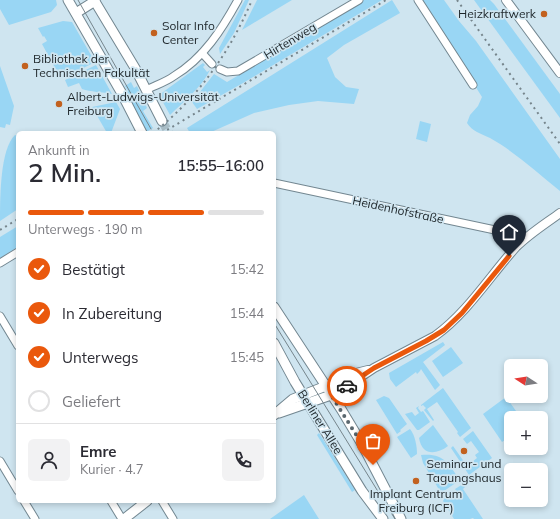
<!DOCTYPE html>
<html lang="de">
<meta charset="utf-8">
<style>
:root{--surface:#fff;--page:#f2f2f3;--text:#2b2b33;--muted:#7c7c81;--line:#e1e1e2;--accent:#ea580c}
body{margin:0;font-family:Mulish,sans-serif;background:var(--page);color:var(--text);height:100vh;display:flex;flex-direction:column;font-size:15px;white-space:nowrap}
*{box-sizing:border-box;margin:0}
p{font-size:13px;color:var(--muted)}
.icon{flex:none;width:22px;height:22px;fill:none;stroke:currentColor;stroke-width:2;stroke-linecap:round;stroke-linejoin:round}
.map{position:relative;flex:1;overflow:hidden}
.drawer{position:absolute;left:16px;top:131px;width:260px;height:372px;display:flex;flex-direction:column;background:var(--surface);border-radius:6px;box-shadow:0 2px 6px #0003}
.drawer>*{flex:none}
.needle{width:26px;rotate:282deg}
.buttons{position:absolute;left:504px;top:359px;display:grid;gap:8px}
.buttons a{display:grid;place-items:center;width:44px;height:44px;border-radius:6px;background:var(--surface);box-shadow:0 2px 6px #0003;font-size:20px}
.pin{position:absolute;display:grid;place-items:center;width:34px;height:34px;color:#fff;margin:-41px -17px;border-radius:50% 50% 50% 0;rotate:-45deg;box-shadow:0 0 4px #0007}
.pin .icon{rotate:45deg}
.courier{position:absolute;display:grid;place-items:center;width:40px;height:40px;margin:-20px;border:3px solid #ea580c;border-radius:50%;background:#fff;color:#222;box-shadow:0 1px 5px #0007}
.headline em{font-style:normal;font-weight:600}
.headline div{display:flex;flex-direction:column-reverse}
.headline{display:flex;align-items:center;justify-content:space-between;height:68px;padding:0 12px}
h1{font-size:26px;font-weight:600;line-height:30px}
.bar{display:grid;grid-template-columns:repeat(4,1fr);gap:6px 4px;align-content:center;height:48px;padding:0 12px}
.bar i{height:5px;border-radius:3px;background:var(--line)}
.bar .on{background:var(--accent)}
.bar p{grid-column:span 4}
.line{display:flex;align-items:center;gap:10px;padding:0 12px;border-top:1px solid var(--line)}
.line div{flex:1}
.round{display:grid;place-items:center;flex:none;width:42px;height:42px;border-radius:6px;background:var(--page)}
ol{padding:0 12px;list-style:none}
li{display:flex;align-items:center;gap:12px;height:44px}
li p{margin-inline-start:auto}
li .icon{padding:4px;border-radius:50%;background:var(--accent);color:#fff;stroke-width:4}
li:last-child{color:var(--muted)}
li i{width:22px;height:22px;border:2px solid var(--line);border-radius:50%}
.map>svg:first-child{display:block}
.green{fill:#99d6f4}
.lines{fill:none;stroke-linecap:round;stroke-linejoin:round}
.secondary-tunnel{stroke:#abbfc8;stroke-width:9;stroke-dasharray:9 4.5;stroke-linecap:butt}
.minor-casing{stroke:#738791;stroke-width:9}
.tertiary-casing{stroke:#738791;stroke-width:10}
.secondary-casing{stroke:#738791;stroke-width:11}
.minor{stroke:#fff;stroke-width:7}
.tertiary{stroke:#fff;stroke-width:8}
.secondary{stroke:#fff;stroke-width:9}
.tram{stroke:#76858c;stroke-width:1}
.rail{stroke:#76858c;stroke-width:2;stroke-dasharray:2 4;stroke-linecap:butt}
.done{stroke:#5b686f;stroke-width:4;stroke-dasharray:0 7.2}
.route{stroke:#ea580c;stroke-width:5}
.poi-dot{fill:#c2611f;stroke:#cfe5f0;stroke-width:1.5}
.labels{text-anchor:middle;stroke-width:3.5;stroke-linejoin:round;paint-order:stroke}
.poi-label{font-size:12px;fill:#1d2529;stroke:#cfe5f0;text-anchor:start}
.street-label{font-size:12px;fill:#1d2529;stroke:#cfe5f0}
</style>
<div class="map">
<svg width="560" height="519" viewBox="0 0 560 519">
<rect width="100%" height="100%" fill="#cfe5f0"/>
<g class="green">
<polygon points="0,0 56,0 57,5 51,12 9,25 0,9"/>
<polygon points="245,0 249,0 234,33 220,54 219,48"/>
<polygon points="257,0 292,0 242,30"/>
<polygon points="364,0 382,0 243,83 197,109 192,102 214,74 227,82 318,29"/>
<polygon points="392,0 400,13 344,45 327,58 335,77 346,87 359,89 354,104 318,101 289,105 254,113 209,133 190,133 187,128"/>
<path d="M421,0h23l15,21 17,20 84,118v32c-22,-18 -45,-39 -70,-53 -9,-4 -18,-7 -23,-15l3,-8 8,-9 4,-9z"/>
<polygon points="474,0 490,0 494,4 560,94 560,118"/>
<polygon points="63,21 72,22 95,62 64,78 63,75 60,77 42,44 47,41 44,36 43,37 38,28"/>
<path d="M203,63l2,2 -2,2 4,5 3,-2c-8,17 -27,32 -40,45l-11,-20z"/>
<path d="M96,65l16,29c-9,-2 -22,-2 -30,-5l-3,-6 -11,4 -3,-7z"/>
<polygon points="0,66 14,106 10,125 6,124 5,128 0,127"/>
<polygon points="131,82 134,88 137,86 147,108 143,111 153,128 146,132 126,93 128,91 125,86"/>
<polygon points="116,102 120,109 111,133 107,133 92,107"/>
<polygon points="420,121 431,124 427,142 416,139"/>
<path d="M15,135l3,1v73l-18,12c0,-23 0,-72 15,-86z"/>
<polygon points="18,226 18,247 0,258 0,237"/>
<polygon points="443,342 445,345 423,362 440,385 435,390 421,369 420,371 417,374 416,372 396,387 390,379 389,373"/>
<polygon points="451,347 463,363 443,377 432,361"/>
<polygon points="443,388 471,428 460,437 457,433 458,432 437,402 427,409 434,420 433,421 424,410 426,408 423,405 421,406 421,405"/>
<polygon points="384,396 389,398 407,424 400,430 401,431 397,434 376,400"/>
<polygon points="506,397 521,418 511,418 511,436 502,442 483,414"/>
<polygon points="419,406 418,408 421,412 423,411 430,422 419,430 417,430 405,414 412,412 415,416 419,413 416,408"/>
<path d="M433,425l15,21c-12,9 -26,10 -29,-8z"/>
<path d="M410,429c5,6 7,17 7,25l-6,4 -14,-21z"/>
<polygon points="473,431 492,458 469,475 451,448 453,446 467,466 477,458 475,455 479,452 471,441 467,444 463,439"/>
<polygon points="319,433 355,490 352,492 317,435"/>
<path d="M421,455c23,-2 27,8 39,25l-19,13 -18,-30z"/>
<polygon points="463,484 465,487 463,489 483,519 474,519 473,518 470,519 454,519 443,501 446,496 448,498 457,492 455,489"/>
<polygon points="304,495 319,519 270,519"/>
</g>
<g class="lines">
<polyline class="secondary-tunnel" points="162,121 169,133"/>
<defs>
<g id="minor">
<polyline points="418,0 473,85"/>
<polyline points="202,53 212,64"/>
<polyline points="220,69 227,72 238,71 359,0"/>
<path d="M146,90c10,-5 20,-8 28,-14 30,-18 48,-47 64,-76"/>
<polyline points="274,183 495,230 506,235 517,246"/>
<polyline points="0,263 18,252"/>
<polyline points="0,316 18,346"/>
<polyline points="0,461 18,491"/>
<polyline points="24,501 35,519"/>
<polyline points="111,501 122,519"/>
<polyline points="162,501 173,519"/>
</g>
<g id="tertiary">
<polyline points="506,0 560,73"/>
<polyline points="326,386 352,374 368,370"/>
<path d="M331,395l10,-5 33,-22 61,-32c33,-24 54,-59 81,-89 13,-13 29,-23 44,-34"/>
</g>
<g id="secondary">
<polyline points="68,0 121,92 142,133"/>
<polyline points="94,0 135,68 162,121"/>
<polyline points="76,13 95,1"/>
<polyline points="274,307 341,409 362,444 401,519"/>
<polyline points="274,343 295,382 362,491 383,519"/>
<polyline points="279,413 331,395"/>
<polyline points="274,415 293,399 326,386"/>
<polyline points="124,519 147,501"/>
</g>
</defs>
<use href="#minor" class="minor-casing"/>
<use href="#tertiary" class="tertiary-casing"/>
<use href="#secondary" class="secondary-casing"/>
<use href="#minor" class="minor"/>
<use href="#tertiary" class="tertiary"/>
<use href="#secondary" class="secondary"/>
<g class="tram">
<polyline points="78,0 151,129"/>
<polyline points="274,323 395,519"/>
</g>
<g class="rail">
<polyline points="457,0 560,144"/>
<path d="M153,133c45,-35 77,-81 99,-133"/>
<polyline points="162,133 386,0"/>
<polyline points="0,230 18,219"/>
</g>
</g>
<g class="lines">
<polyline class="done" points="347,386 331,395 362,444 373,465"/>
<polyline class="route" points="347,386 374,368 426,341 444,330 462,313 509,256"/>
</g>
<g class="poi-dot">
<circle cx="544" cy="14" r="4"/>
<circle cx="154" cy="33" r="4"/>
<circle cx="25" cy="66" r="4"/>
<circle cx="59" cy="104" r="4"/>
<circle cx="464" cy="451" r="4"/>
<circle cx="416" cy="481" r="4"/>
</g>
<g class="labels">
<g class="poi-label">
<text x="536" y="18" text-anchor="end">Heizkraftwerk</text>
<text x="162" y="30">Solar Info<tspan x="162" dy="14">Center</tspan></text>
<text x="33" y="63">Bibliothek der<tspan x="33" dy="14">Technischen Fakultät</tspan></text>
<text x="67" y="101">Albert-Ludwigs-Universität<tspan x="67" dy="14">Freiburg</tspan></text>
<text x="464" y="468" text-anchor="middle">Seminar- und<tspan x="464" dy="14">Tagungshaus</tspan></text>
<text x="416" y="498" text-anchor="middle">Implant Centrum<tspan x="416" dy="14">Freiburg (ICF)</tspan></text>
</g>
<g class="street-label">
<text transform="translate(290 41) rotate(-31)" y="4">Hirtenweg</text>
<text transform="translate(398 210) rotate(12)" y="4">Heidenhofstraße</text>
<text transform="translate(320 422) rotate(58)" y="4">Berliner Allee</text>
</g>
</g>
</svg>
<div class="buttons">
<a><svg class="needle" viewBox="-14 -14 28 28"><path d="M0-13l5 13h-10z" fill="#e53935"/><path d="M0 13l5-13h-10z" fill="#7c7c81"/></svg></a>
<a>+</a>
<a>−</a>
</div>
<div class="pin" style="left:373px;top:465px;background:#ea580c"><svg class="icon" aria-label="bag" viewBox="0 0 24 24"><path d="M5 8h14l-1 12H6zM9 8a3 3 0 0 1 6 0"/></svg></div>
<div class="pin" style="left:509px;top:256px;background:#1f2937"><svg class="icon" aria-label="home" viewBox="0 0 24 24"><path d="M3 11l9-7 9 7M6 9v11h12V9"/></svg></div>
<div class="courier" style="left:347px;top:386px"><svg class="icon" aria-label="car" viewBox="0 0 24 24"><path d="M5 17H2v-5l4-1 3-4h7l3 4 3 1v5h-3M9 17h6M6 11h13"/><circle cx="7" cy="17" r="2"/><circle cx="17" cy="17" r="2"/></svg></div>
<section class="drawer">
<div class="headline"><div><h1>2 Min.</h1><p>Ankunft in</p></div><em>15:55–16:00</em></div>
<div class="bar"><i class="on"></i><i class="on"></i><i class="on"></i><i></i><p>Unterwegs · 190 m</p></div>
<ol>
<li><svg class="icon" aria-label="check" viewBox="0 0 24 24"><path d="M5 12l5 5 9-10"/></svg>Bestätigt<p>15:42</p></li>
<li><svg class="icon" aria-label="check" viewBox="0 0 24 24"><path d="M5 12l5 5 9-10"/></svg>In Zubereitung<p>15:44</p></li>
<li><svg class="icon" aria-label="check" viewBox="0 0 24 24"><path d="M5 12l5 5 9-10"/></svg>Unterwegs<p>15:45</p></li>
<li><i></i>Geliefert</li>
</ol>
<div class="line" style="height:72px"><a class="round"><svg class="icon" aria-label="person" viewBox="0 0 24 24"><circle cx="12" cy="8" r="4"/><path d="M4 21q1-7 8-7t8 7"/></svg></a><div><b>Emre</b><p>Kurier · 4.7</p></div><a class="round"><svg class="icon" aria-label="phone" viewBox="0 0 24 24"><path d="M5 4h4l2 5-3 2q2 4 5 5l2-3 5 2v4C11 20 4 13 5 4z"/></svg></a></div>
</section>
</div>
